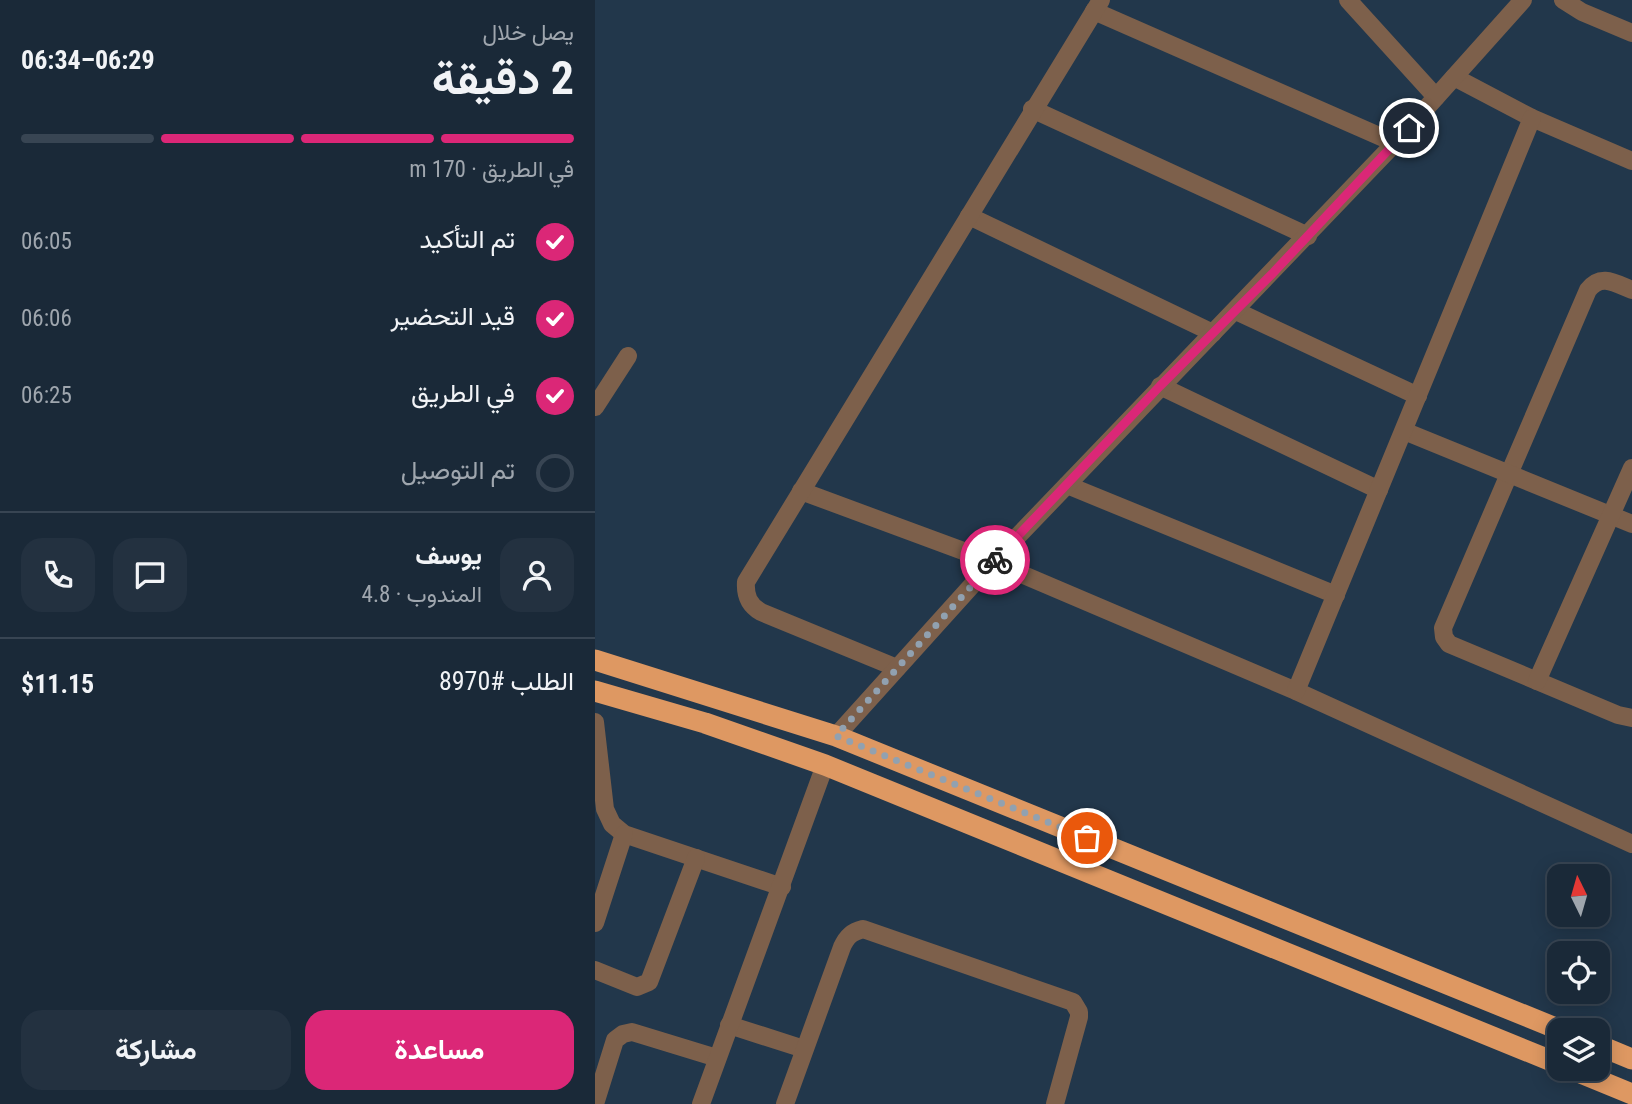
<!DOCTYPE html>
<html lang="ar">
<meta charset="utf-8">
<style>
:root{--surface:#1a2938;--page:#233140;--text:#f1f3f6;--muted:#9fa6ae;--line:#384553;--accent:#db2777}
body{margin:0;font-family:"Roboto Condensed",Vazirmatn,sans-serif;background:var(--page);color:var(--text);direction:rtl;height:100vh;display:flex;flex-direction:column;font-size:26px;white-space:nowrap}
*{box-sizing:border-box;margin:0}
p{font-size:23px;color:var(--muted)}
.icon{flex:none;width:38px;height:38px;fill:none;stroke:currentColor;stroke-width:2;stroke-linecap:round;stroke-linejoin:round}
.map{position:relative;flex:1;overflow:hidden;direction:ltr}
.side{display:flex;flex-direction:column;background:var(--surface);width:595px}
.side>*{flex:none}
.needle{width:46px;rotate:355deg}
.tools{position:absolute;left:952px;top:864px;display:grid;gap:14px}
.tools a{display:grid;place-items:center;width:63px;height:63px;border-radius:14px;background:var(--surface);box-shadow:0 4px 18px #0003,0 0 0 2px var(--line);font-size:35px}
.pin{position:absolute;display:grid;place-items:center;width:60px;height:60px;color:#fff;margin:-30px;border:4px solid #fff;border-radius:50%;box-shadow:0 2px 7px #0007}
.courier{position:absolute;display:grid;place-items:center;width:70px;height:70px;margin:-35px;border:5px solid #db2777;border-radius:50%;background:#fff;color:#222;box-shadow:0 2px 9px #0007}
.head em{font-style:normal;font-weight:700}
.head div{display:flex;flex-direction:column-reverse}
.head{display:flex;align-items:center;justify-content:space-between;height:119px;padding:0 21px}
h1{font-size:46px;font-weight:700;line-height:52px}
.bar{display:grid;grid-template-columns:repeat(4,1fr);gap:10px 7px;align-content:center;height:84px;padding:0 21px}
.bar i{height:9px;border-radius:5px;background:var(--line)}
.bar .on{background:var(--accent)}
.bar p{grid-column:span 4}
.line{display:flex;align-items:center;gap:18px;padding:0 21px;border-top:2px solid var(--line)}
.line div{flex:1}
.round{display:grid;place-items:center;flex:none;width:74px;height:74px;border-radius:21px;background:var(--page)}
ol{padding:0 21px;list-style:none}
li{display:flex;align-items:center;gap:21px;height:77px}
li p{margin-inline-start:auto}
li .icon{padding:7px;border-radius:50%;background:var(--accent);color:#fff;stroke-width:4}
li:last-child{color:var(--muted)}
li i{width:38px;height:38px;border:4px solid var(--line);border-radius:50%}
.cta{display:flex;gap:14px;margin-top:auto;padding:14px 21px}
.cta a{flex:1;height:80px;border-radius:21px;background:var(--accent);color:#fff;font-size:28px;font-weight:700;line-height:80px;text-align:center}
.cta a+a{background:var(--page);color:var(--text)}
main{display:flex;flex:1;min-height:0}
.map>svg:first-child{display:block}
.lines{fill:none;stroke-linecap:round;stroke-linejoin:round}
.minor{stroke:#7d604b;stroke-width:18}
.highway{stroke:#de9862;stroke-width:21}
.done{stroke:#91a1b0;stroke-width:7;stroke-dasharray:0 12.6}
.route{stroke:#db2777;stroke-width:9}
</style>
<main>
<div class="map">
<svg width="1037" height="1104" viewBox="0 0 1037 1104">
<rect width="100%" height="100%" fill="#22374b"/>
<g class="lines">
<g class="minor">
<polyline points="753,0 841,97"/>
<polyline points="968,0 987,12 1037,33"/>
<polyline points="499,11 800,143"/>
<polyline points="859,77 937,118 1037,161"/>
<polyline points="437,109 713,236"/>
<polyline points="374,216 618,333"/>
<path d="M1037,290c-17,-7 -31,-17 -44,0l-145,338 1,9 5,7 169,71 14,3"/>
<polyline points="641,311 823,396"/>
<polyline points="565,386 784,490"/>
<polyline points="0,407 33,356"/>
<polyline points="809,431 1037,524"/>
<polyline points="472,485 741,595"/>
<polyline points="206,491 398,562 701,691 1037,844"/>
<path d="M302,668l-136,-56c-12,-7 -16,-16 -15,-30l355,-582"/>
<polyline points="942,681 1037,468"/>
<polyline points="701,691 937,118"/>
<polyline points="0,722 10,809 17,824 29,834 187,887"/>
<polyline points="241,736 398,562 800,143 928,0"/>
<polyline points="0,923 29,834"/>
<polyline points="0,970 42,987 54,982 101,858"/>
<polyline points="134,1025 209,1049"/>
<polyline points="0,1104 20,1040 28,1034 37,1032 122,1058"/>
<polyline points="106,1104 230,765"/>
<path d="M190,1104l57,-157c5,-11 10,-15 21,-18l210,73 6,10v5l-24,87"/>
</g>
<g class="highway">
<polyline points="0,660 241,736 968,1031"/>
<polyline points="0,691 110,723 230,765 964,1064"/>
<polyline points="1003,1045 1037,1059"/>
<polyline points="976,1069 1037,1094"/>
</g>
</g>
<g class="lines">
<polyline class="done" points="400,560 241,736 492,838"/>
<polyline class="route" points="400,560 565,386 677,274 814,128"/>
</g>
</svg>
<div class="tools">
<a><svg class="needle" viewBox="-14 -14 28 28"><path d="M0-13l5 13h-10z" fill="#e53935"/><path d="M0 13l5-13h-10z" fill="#9fa6ae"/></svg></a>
<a><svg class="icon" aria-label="locate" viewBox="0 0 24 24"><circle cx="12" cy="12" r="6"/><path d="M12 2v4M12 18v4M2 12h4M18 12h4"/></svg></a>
<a><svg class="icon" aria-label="layers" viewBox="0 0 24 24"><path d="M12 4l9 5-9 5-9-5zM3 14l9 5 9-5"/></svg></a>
</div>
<div class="pin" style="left:492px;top:838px;background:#ea580c"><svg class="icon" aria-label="bag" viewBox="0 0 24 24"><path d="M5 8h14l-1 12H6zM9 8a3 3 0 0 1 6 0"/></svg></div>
<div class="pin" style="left:814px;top:128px;background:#1f2937"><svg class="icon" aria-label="home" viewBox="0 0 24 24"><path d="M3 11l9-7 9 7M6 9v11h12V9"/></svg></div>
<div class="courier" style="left:400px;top:560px"><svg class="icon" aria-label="bike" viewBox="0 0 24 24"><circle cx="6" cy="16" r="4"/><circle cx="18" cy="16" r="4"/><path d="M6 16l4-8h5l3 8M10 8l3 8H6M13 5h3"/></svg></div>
</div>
<section class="side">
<div class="head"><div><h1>2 دقيقة</h1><p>يصل خلال</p></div><em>06:29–06:34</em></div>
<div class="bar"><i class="on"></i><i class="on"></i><i class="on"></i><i></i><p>في الطريق · 170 m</p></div>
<ol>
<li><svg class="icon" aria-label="check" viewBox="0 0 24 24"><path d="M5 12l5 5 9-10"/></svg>تم التأكيد<p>06:05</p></li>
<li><svg class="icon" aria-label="check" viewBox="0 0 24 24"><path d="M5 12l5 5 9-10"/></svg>قيد التحضير<p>06:06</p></li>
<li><svg class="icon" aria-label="check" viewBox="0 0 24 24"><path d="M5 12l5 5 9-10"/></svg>في الطريق<p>06:25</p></li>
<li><i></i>تم التوصيل</li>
</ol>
<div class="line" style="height:126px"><a class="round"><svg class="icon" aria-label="person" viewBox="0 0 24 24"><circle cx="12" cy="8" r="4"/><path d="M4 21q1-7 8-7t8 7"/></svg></a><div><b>يوسف</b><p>المندوب · 4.8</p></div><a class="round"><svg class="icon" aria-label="chat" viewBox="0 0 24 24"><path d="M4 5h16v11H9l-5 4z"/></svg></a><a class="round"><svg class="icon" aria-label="phone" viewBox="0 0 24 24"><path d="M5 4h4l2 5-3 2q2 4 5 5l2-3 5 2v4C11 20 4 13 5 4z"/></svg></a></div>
<div class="line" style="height:91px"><div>الطلب #8970</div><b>$11.15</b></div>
<div class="cta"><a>مساعدة</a><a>مشاركة</a></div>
</section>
</main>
